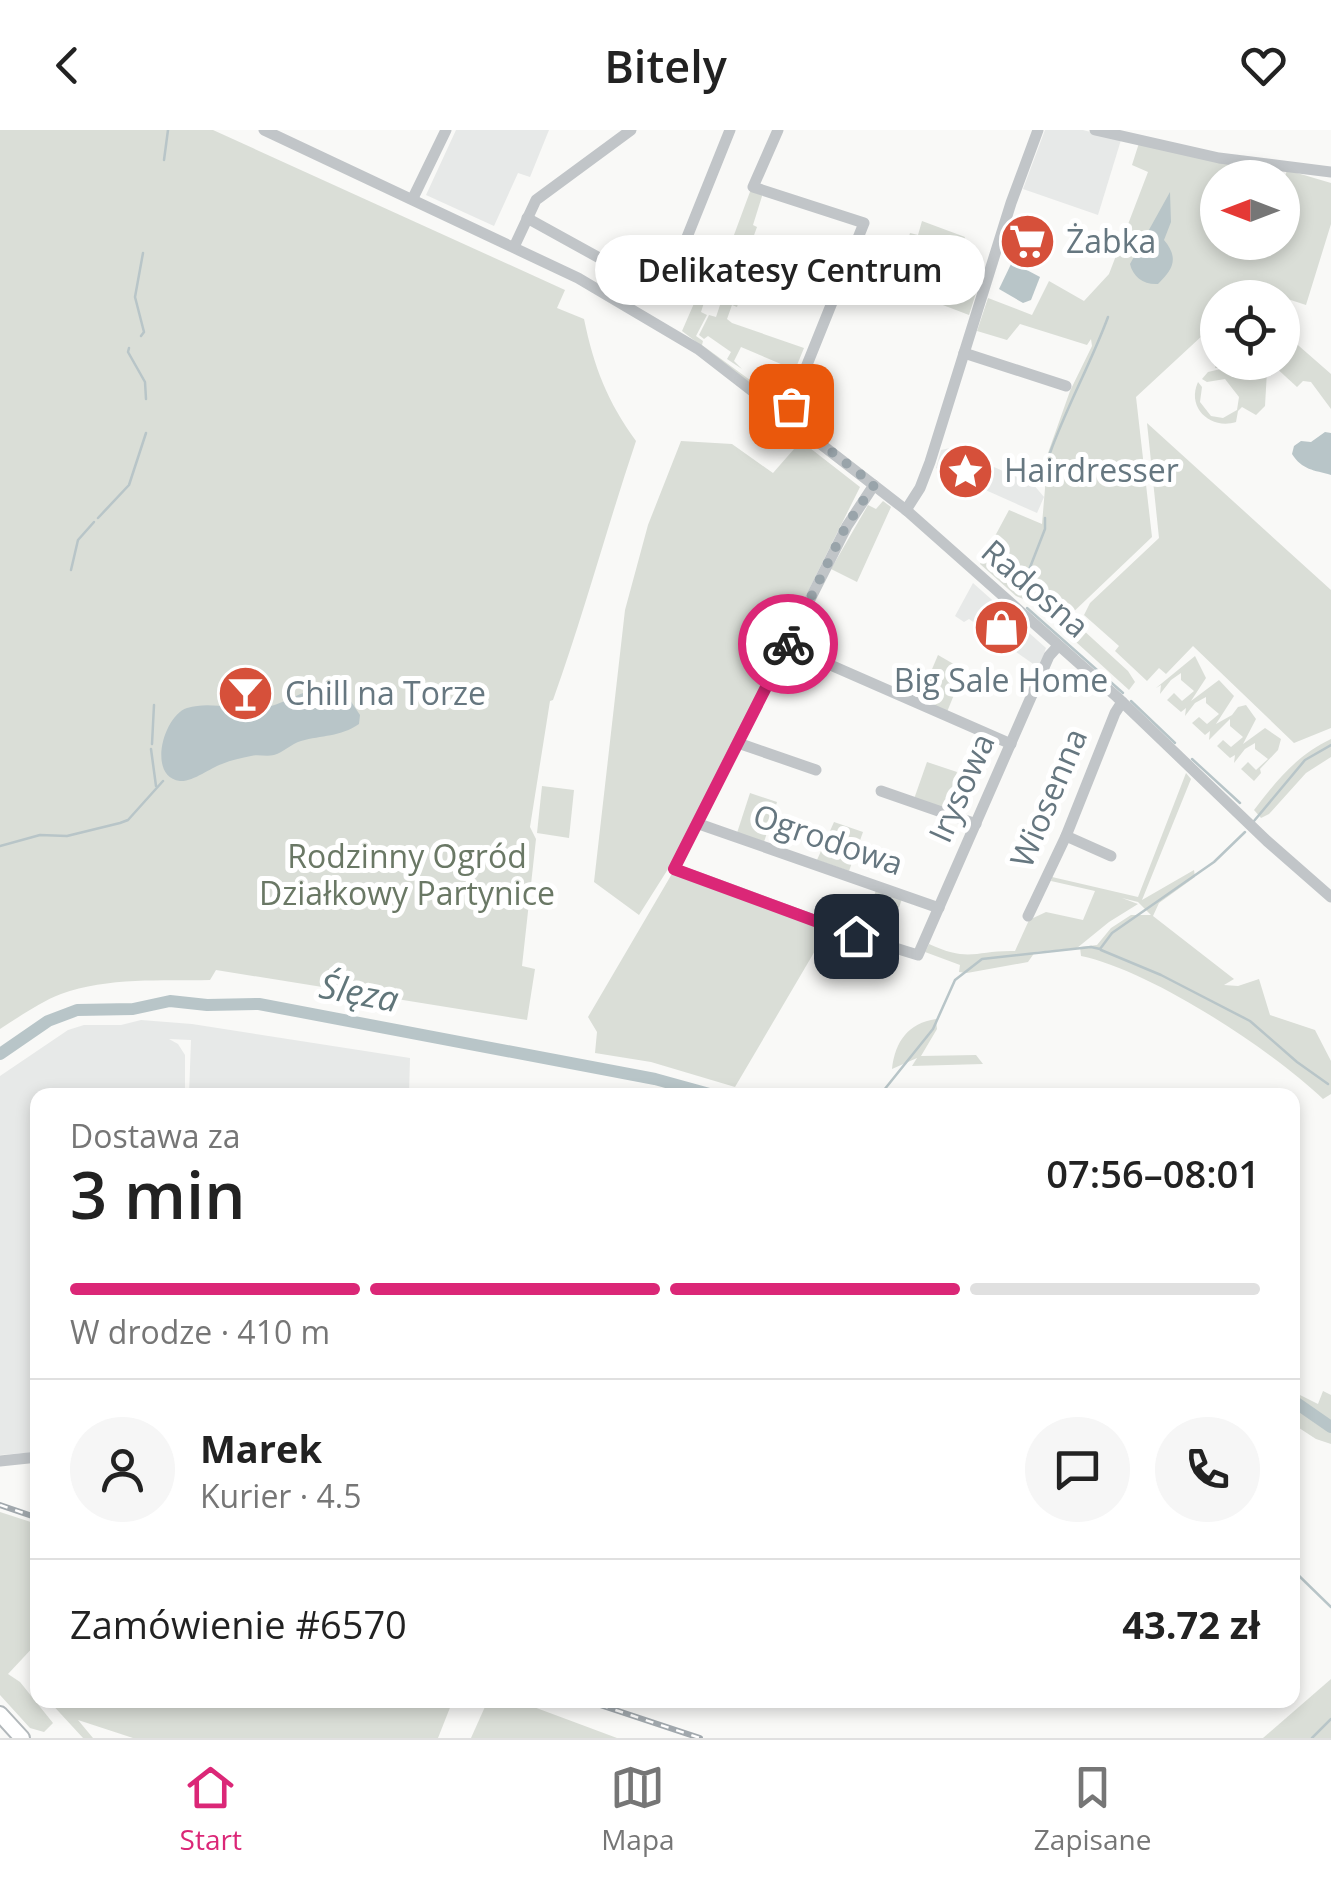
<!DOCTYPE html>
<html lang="pl">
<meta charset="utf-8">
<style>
:root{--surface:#fff;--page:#f6f6f6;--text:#222;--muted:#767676;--line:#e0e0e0;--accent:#db2777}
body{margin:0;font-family:"Open Sans",sans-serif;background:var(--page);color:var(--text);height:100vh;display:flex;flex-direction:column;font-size:38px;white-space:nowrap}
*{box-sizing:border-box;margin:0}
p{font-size:32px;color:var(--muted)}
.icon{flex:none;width:55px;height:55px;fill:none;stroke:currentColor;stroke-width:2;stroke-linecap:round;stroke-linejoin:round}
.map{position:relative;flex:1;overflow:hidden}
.panel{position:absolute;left:30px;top:958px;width:1270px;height:620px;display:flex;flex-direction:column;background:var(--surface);border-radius:20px;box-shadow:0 5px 15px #0003}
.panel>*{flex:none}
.needle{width:65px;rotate:270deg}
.fabs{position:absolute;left:1200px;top:30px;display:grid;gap:20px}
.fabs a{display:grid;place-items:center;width:100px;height:100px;border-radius:50%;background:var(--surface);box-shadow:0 5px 15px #0003;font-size:50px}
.pin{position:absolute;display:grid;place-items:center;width:85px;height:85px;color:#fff;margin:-42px;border-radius:20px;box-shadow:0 5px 15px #0006}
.courier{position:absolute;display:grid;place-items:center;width:100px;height:100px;margin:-50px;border:8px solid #db2777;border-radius:50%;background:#fff;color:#222;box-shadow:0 2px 12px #0007}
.bubble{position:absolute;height:70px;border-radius:35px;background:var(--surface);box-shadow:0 5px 15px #0003;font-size:32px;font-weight:600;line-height:70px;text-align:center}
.overview em{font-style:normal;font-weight:600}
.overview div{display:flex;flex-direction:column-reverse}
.overview{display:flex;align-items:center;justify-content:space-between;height:170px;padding:0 40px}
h1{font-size:65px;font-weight:600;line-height:75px}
.bar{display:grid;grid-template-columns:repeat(4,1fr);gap:15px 10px;align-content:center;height:120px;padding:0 40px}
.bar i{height:12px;border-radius:8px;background:var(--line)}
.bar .selected{background:var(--accent)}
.bar p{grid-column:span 4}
.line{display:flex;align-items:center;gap:25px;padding:0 40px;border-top:2px solid var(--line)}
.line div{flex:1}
.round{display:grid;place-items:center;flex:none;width:105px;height:105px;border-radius:52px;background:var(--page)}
header{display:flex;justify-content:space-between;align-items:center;height:130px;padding:0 40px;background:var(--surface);font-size:45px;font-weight:600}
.dock{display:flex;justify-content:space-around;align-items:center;height:140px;border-top:2px solid var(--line);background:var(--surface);font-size:28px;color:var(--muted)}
.dock a{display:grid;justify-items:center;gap:5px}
.dock .selected{color:var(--accent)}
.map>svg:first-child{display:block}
.built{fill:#e7e9e8}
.green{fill:#daded7}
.water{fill:#b8c5c8}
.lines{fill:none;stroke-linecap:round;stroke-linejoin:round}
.stream{stroke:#b8c5c8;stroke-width:2.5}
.river{stroke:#b8c5c8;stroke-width:12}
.major-casing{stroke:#b2b8bb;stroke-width:18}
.minor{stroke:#c1c5c8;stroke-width:11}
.major{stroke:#fff;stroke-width:14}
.rail-casing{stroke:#a1a8ad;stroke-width:6}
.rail{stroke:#fff;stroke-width:2.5;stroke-dasharray:8;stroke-linecap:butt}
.done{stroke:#99a4aa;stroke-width:10;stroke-dasharray:0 18}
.route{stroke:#db2777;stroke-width:12}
.labels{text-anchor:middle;stroke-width:10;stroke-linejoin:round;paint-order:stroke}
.poi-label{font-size:32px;fill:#667780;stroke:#fff;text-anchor:start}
.street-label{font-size:32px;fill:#667780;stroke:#fff}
.park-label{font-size:32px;fill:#6a7865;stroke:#fff}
.water-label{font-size:35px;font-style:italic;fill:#61767a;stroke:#fff}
</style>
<header><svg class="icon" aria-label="back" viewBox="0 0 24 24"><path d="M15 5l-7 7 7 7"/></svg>Bitely<svg class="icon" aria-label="heart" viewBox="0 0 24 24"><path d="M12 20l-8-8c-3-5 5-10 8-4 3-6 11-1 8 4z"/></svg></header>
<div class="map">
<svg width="1331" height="1608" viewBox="0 0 1331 1608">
<rect width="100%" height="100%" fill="#f9f9f7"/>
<g class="built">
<polygon points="456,0 549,0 530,47 518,43 494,96 426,65"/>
<polygon points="1045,0 1083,0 1121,10 1098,85 1023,59"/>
<polygon points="950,318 1033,354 1044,367 1037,383 936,338 941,320"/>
<polygon points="973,453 1046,518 1039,538 969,489 964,492 955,486"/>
<polygon points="141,890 192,894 410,928 409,965 189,965 191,910 169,909 178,914 185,925 185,965 38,965 37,1322 0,1325 0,946 68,900 84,895 121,895"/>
</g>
<g class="green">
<path d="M0,0h213l352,160 -8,18 27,11c10,48 23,82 52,122 -29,86 -52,173 -83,259l-3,1 -20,126 6,12 -14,127 13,3 -8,51 -311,-50 -6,10c-48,1 -102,-3 -149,14 -21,8 -42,23 -61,35z"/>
<polygon points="1139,13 1242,36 1240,47 1218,48 1218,112 1282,112 1283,53 1287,40 1331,53 1331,94 1306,175 1251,157 1241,167 1218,168 1217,192 1136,267 1152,407 1067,488 1072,491 1066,499 1069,501 1074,494 1082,499 1128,541 1135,552 1129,560 1033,473 1016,466 980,434 1009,380 1042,394 1048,323 1070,261 1092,216 1091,209 1087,215 1020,194 1007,210 977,201 988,168 1032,185 1049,151 1084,171 1109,144 1148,42 1132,35"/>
<polygon points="751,59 763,63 753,95 757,97 732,166 708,160 701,182 707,185 696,206 703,211 702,215 783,274 780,276 682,201 702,155 714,159"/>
<polygon points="922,91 965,107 954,137 959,140 954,155 976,163 969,185 893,156 910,103 918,105"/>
<polygon points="756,118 820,136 807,170 744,148 749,135 754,134 763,145 770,141 787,143 790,152 799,148 795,140 770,139 767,132 754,132 752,128"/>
<polygon points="722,169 738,174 737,177 732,175 727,189 732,193 804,218 795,240 741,217 734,231 742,239 727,229 731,222 708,206 704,209 699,205 709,185 716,187"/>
<polygon points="1283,202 1331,244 1331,279 1311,252 1303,251 1297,257 1273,235 1282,232"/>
<path d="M1217,231l41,2 9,8 -2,35 -9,9 -14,-8 -4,4 -2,11c-25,8 -50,-14 -38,-40l4,5 -2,15 11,14 12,2 14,-8 2,-13 -14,-18 -18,3 -5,-3 6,-7 17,-4h-10z"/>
<polygon points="1147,293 1331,460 1331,598 1294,613 1193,516 1166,544 1159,538 1147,551 1115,521 1119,516 1084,485 1090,473 1159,408"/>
<polygon points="681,311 732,314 773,343 801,311 860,357 675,728 639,785 594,752 625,480 648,395"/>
<polygon points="883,371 891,377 857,452 831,439 868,375 876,379"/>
<polygon points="938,525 964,540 947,582 919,570"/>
<polygon points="1195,526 1206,548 1191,571 1219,550 1234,566 1216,594 1232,585 1238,577 1246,575 1256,589 1243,614 1265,598 1281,609 1278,620 1260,639 1261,643 1254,651 1241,639 1248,632 1256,640 1268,629 1255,619 1255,613 1245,619 1234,633 1235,625 1230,628 1217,616 1223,610 1231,617 1243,607 1230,596 1230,589 1209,610 1210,601 1205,605 1192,593 1199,587 1207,594 1219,584 1206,573 1206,567 1195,573 1185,586 1186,578 1181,582 1167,570 1174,563 1182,571 1194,561 1181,550 1181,543 1171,550 1160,564 1161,555 1156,558"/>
<path d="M1331,609v18l-25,16 -37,41 -8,4 -7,-8c23,-30 42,-54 77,-71z"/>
<polygon points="927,632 957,642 945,679 914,669"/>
<path d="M1186,643l5,6 -49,121 52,-30 1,7 -36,26 -6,13 81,63 -10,6 14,1 21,-7 11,36 45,15 16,31v33l-8,5c-51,-49 -173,-129 -242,-143l-1,-9 17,-2 14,-17 20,-13h20l-13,-13 -16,-4 16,6 -29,18 -32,26 -42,4 -7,10 -61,11 -8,-1 1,-7 -35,-13 4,-8c41,19 47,6 86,7l14,-31 17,-8 37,8 12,-29 -44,-10 1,-4 86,20z"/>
<polygon points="542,656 574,660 569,708 537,703"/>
<polygon points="750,663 777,672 764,712 737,703"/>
<polygon points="834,692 863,702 849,741 817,730"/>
<polygon points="673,742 829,797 735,957 651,932 595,923 597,902 588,887"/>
<polygon points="876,760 902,769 888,809 829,788 836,769 869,781"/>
<path d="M936,889l1,10 -16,27 55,-1 7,9 -71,2 5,-8 -25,11c3,-27 16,-46 44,-50z"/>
<polygon points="1292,1261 1318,1274 1323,1261 1331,1265 1331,1314 1316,1309 1293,1294"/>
<polygon points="0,1382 37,1394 37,1513 8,1544 20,1552 53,1593 44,1602 30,1598 0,1565"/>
<polygon points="1331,1549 1331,1608 1263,1608"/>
<polygon points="48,1570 453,1570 438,1608 133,1608 78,1590 93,1608 83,1608"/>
<polygon points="488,1570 515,1570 617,1608 471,1608"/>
</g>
<g class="water">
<path d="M1170,62l1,30 -7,18c16,19 8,30 -6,44 -14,1 -25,-7 -28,-20z"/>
<polygon points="1012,132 1040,147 1031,170 1023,173 999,159"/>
<path d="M1331,303v42c-17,-5 -29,-5 -39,-21l2,-8 7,-5 10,1 14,-10z"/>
<path d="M313,560l37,10 10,15 -1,9c-19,13 -37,11 -58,17 -10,3 -17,11 -27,14 -8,2 -16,-1 -23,1 -9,2 -20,4 -29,8 -12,4 -29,18 -42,17 -33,-4 -17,-65 7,-73 26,-8 51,4 76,0 18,-3 33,-14 50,-18z"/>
</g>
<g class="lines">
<g class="stream">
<polyline points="164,30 168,0"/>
<polyline points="141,206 144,202 135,167 143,123"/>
<polyline points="129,218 128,222 145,252 146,269"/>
<path d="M1050,323c17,-47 41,-90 58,-136"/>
<polyline points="98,388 129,355 146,303"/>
<polyline points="71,440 78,410 94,392"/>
<polyline points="1020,463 1045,399 1045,388"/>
<polyline points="1027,478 1123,563"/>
<polyline points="1131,571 1175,613"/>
<polyline points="152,614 154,575"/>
<polyline points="151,619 156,656"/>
<polyline points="1192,629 1240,673"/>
<polyline points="1254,691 1305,630 1331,615"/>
<polyline points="0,716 40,705 67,706 120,693 128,690 163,651"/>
<polyline points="1101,820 1161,845 1250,891 1297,932 1328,954"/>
<polyline points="880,965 933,899 955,850 982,829 1091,817 1100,819 1112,803 1214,732 1245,702"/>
<polyline points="1292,1439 1331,1477"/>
<polyline points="1312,1608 1331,1589"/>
</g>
<g class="river">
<polyline points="0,924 48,891 77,880 133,879 170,871 207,875 259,874 655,949 713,965"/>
<polyline points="1292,1270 1331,1297"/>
</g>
<defs>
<polyline id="major" points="0,1584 22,1608"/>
</defs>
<use href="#major" class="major-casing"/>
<g class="minor">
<polyline points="264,0 578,148 698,219 906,380 1117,567 1267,711 1331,767"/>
<polyline points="778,0 753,57 864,93 786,287"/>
<polyline points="1095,0 1219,28 1331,42"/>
<polyline points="413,68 446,0"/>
<polyline points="527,88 652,157 667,157 730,0"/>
<polyline points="514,117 536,70 631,0"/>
<polyline points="964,223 1066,256"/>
<path d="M874,355l-27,41 -173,343c81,28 161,61 244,86l131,-299 9,-10"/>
<polyline points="906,380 920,358 930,332 1011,73 1038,0"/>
<polyline points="787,516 1011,614"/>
<polyline points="738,613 816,640"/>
<polyline points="881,661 976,694"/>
<polyline points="699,694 939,778"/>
<polyline points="1066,706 1111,726"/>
<polyline points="1028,786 1066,706 1115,583 1122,572"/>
<polyline points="0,1331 38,1327"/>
</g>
<use href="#major" class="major"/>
<defs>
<g id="rail">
<polyline points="0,1375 38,1388"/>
<polyline points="585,1570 700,1608"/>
</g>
</defs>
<use href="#rail" class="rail-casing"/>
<use href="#rail" class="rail"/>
</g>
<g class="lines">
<polyline class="done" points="788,514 846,396 874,355 786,286 791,276"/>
<polyline class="route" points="788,514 674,739 856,806"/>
</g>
<defs>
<symbol id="supermarket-disc" viewBox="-11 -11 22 22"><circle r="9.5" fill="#d6503a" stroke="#fff"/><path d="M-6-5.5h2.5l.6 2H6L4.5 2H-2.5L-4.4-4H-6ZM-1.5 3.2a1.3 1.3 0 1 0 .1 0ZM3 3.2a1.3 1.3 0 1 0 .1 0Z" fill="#fff"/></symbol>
<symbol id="sight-disc" viewBox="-11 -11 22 22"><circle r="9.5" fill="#d6503a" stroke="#fff"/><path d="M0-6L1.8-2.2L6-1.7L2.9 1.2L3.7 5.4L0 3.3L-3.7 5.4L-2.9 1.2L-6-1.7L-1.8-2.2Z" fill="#fff"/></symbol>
<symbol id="shop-disc" viewBox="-11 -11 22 22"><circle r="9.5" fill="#d6503a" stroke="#fff"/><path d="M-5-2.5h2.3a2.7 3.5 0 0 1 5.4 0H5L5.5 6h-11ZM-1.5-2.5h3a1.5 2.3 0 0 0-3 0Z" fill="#fff"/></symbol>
<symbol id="bar-disc" viewBox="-11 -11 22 22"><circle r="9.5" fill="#d6503a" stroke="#fff"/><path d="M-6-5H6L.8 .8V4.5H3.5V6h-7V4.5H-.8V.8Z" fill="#fff"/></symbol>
</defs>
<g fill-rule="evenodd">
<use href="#supermarket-disc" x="996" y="80" width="63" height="63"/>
<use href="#sight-disc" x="934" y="310" width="63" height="63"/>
<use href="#shop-disc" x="970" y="466" width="63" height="63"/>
<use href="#bar-disc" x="214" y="532" width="63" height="63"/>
</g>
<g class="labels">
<g class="poi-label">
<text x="1066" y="123">Żabka</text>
<text x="1004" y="352">Hairdresser</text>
<text x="1001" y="562" text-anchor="middle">Big Sale Home</text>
<text x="285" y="575">Chill na Torze</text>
</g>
<g class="street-label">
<text transform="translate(1035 459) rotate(41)" y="11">Radosna</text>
<text transform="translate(962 658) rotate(-66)" y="11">Irysowa</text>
<text transform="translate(1049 668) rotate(-67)" y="11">Wiosenna</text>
<text transform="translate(828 710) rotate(19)" y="11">Ogrodowa</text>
</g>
<g class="park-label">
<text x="407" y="738">Rodzinny Ogród<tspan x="407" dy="37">Działkowy Partynice</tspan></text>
</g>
<g class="water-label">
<text transform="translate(359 863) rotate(11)" y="12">Ślęza</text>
</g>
</g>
</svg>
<div class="fabs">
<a><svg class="needle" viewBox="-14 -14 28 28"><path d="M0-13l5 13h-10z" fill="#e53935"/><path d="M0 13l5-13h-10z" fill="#767676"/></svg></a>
<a><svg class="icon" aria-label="locate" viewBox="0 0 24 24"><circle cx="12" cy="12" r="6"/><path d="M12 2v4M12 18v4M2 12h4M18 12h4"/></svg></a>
</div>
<div class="pin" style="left:791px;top:276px;background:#ea580c"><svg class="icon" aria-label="bag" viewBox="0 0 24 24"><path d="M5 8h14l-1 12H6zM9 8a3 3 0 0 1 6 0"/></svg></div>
<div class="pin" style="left:856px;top:806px;background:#1f2937"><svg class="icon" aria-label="home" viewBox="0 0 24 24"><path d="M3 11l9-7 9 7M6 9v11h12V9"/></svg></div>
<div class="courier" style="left:788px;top:514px"><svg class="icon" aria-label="bike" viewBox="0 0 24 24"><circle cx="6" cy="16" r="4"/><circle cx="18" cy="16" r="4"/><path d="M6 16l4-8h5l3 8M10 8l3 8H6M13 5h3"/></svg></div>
<div class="bubble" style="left:595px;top:105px;width:390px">Delikatesy Centrum</div>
<section class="panel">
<div class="overview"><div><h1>3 min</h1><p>Dostawa za</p></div><em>07:56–08:01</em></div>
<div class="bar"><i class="selected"></i><i class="selected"></i><i class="selected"></i><i></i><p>W drodze · 410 m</p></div>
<div class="line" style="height:180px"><a class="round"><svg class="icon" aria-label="person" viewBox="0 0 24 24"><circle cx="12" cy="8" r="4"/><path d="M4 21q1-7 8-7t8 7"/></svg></a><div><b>Marek</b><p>Kurier · 4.5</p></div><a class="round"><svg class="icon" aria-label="chat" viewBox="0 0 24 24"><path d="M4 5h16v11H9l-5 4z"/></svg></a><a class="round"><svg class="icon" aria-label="phone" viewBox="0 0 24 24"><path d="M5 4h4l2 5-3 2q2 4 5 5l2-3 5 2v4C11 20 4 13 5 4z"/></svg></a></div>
<div class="line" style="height:130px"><div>Zamówienie #6570</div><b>43.72 zł</b></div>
</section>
</div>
<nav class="dock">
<a class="selected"><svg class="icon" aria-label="home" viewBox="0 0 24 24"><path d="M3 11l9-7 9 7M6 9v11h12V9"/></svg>Start</a>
<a><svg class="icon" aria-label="map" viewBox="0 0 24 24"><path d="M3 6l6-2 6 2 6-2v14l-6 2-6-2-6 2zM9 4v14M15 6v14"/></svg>Mapa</a>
<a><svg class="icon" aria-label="saved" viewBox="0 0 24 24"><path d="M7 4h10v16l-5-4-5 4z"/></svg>Zapisane</a>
</nav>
